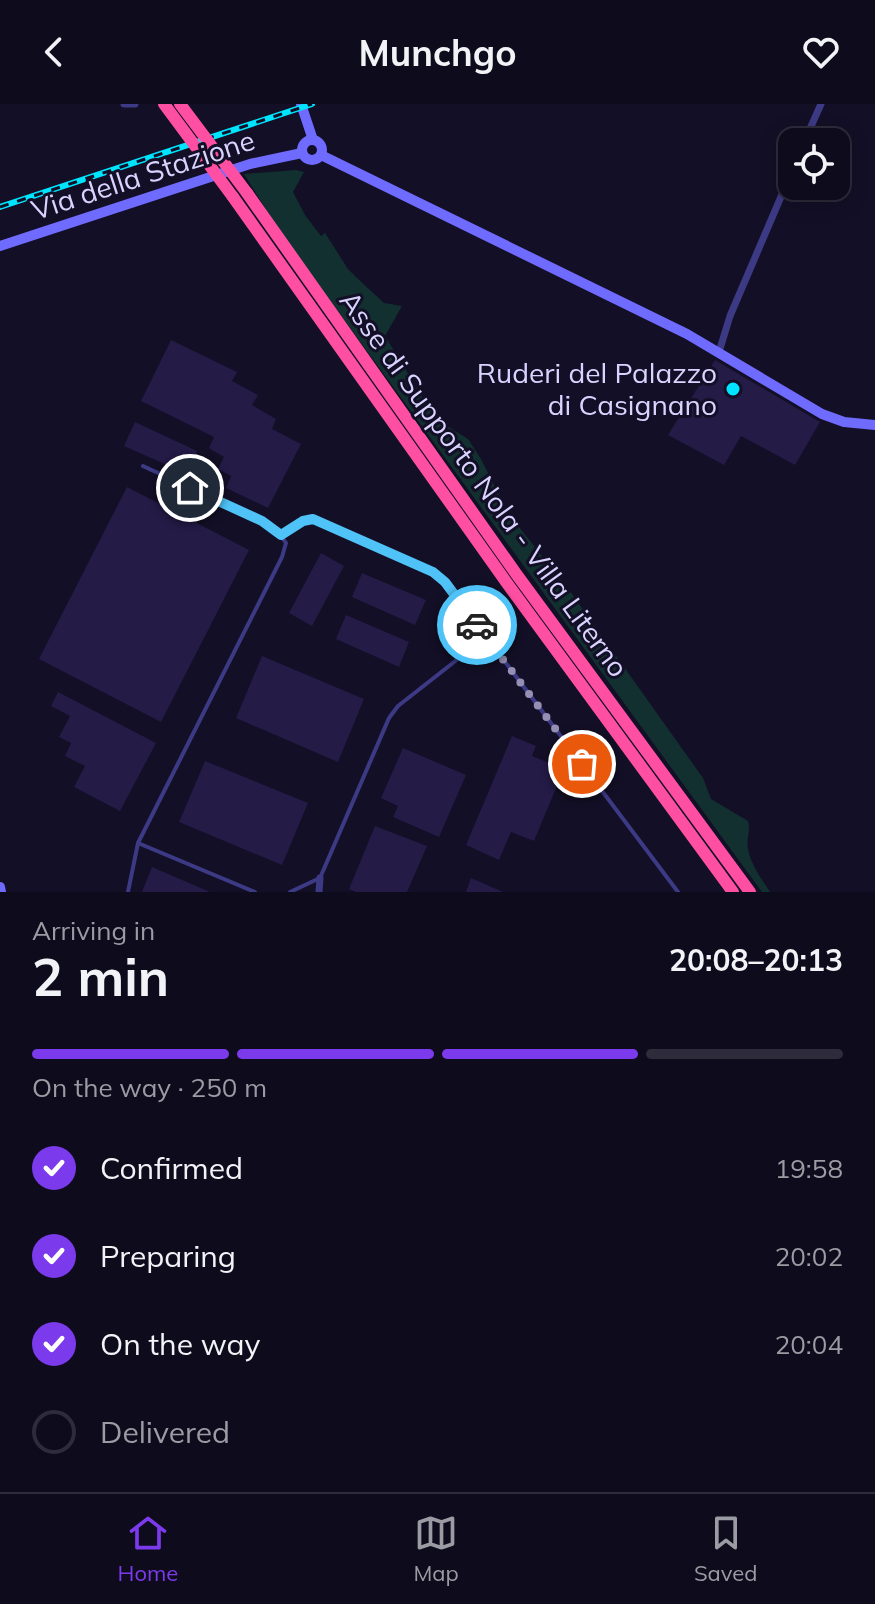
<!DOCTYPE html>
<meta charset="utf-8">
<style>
:root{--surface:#0e0b1c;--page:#1c1929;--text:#f1f3f6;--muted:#9b9ba3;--line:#2e2b3b;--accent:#7c3aed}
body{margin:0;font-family:Mulish,sans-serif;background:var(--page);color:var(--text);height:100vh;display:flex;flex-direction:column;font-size:30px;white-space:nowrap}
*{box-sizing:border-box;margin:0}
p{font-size:26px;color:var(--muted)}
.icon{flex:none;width:44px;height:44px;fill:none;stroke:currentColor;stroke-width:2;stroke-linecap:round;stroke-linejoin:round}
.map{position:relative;height:788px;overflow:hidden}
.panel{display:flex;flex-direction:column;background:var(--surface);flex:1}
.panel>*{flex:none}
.fabs{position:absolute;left:778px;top:24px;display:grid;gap:16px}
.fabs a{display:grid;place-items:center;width:72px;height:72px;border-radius:16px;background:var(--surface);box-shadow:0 4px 20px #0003,0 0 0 2px var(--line);font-size:40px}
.pin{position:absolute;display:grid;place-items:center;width:68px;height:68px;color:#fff;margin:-34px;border:4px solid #fff;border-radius:50%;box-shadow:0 2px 8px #0007}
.courier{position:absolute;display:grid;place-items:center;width:80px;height:80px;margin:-40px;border:6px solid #4fc3f7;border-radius:50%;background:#fff;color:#222;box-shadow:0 2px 10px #0007}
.summary em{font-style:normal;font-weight:700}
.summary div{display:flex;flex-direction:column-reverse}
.summary{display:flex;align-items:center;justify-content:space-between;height:136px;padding:0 32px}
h1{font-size:52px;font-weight:700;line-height:60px}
.bar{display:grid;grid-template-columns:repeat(4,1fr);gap:12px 8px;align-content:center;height:96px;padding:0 32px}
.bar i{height:10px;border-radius:6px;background:var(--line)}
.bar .selected{background:var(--accent)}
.bar p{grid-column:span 4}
ol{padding:0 32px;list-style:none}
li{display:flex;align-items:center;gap:24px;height:88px}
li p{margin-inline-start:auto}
li .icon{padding:8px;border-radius:50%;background:var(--accent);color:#fff;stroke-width:4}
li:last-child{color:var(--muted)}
li i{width:44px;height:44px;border:4px solid var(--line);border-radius:50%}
header{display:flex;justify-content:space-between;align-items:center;height:104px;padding:0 32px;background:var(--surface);font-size:36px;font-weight:700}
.tabs{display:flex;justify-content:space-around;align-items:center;height:112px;border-top:2px solid var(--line);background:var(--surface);font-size:22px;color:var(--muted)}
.tabs a{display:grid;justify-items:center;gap:4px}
.tabs .selected{color:var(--accent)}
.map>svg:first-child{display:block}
.green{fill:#12302f}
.building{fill:#241b47}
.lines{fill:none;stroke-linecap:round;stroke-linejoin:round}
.lane{stroke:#3d3a85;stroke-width:4}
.street{stroke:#3d3a85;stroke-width:7}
.secondary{stroke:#6f6bff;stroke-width:10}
.highway{stroke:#ff4fa3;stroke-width:12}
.rail-casing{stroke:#00e5ff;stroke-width:6}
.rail{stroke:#130f26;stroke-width:3;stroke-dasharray:9;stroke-linecap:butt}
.highway-bridge{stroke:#ff4fa3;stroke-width:12}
.done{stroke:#948fb3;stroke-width:8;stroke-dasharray:0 14.4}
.route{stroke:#4fc3f7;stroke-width:10}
.poi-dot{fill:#00e5ff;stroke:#130f26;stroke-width:3}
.labels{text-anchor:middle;stroke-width:6;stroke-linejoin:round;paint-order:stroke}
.street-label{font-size:28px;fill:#d9d4ff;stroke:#130f26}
.poi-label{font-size:28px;fill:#d9d4ff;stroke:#130f26;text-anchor:end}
</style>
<header><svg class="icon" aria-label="back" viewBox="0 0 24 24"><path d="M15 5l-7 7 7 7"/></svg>Munchgo<svg class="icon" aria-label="heart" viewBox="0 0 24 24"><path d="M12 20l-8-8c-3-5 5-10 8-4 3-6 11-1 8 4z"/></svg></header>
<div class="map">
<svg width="875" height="788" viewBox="0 0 875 788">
<rect width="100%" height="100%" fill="#130f26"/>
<path class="green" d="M296,66l8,2 -11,20 12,23 16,21 4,-3 23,36 9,9 27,25 18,3 -17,30 51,83 32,20 13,20 27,54 64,81 131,184 8,21 37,22c3,10 -2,18 0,28 3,16 13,29 22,43h-8l-482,-660 -36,-58z"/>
<g class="building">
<polygon points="171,236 237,268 232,277 258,291 252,301 276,315 272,325 301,340 268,404 226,384 231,372 218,365 224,353 209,344 214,333 141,297"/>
<polygon points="715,256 820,318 795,361 741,332 724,361 668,331"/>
<polygon points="135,318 197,347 187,370 124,342"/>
<polygon points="127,383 249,446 161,618 39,555"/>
<polygon points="321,449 344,462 312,522 289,509"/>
<polygon points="362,469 426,496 415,521 352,493"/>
<polygon points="346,511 409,538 399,563 336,535"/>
<polygon points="262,552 364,595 338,658 236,614"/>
<polygon points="58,588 156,639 120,707 74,683 85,662 65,652 71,639 59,633 70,612 51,602"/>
<polygon points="512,632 536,642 532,652 564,665 534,737 511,728 499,756 466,741"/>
<polygon points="403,644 466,671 439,733 393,713 398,702 381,694"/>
<polygon points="205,657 308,699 282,761 179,718"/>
<polygon points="375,722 427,742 407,788 356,788 349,785"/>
<polygon points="152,763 210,788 142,788"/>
<polygon points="471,774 503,788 466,788"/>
</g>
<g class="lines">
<g class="lane">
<polyline points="281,431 303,417 313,415 433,468 445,478 678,788"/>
<polyline points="138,739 255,788"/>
<path d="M128,788l10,-49 144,-286 4,-14c-16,-26 -112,-62 -143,-77"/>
<polyline points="290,788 320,774 389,614 398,602 486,533"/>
</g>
<g class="street">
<polyline points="124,0 135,0"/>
<polyline points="804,38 821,0"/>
<polyline points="719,248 730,212 792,67"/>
<polyline points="319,788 320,774"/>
</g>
<g class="secondary">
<polyline points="301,0 313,36"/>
<circle cx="312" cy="46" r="10"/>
<polyline points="321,51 687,230 822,310 844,318 875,321"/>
<polyline points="0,142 250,60 302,49"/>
<polyline points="0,783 1,788"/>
</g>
<g class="highway">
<polyline points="247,89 517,471 750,788"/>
<polyline points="233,93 509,482 733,788"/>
</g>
<defs>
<polyline id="rail" points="0,103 312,0"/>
</defs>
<use href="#rail" class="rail-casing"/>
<use href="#rail" class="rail"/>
<g class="highway-bridge">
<polyline points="164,0 233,93"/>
<polyline points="180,0 247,89"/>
</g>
</g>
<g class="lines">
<polyline class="done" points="477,521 582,660"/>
<polyline class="route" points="190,384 262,417 281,431 303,417 313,415 433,468 445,478 477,521"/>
</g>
<circle class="poi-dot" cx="733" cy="285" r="8"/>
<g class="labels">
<g class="street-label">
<text transform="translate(143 71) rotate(-18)" y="10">Via della Stazione</text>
<text transform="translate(484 380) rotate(54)" y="10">Asse di Supporto Nola - Villa Literno</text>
</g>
<g class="poi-label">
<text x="717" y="279">Ruderi del Palazzo<tspan x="717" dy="32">di Casignano</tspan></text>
</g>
</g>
</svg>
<div class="fabs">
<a><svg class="icon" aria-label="locate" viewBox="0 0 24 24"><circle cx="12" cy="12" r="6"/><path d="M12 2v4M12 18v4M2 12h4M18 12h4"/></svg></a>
</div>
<div class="pin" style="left:582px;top:660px;background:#ea580c"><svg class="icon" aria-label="bag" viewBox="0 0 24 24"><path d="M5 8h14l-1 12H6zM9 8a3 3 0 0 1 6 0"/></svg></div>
<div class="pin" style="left:190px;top:384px;background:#1f2937"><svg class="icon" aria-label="home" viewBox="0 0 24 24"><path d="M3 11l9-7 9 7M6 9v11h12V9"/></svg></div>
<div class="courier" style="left:477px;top:521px"><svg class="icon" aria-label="car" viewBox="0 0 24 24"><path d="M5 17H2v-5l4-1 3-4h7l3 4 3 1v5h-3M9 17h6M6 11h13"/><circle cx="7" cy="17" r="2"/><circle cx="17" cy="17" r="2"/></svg></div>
</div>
<section class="panel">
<div class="summary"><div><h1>2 min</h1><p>Arriving in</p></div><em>20:08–20:13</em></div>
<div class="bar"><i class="selected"></i><i class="selected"></i><i class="selected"></i><i></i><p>On the way · 250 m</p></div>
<ol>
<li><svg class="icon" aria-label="check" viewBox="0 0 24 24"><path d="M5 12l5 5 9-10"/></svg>Confirmed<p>19:58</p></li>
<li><svg class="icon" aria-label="check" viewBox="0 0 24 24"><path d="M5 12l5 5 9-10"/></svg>Preparing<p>20:02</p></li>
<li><svg class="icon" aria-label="check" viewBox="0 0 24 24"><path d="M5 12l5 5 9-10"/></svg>On the way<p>20:04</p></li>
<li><i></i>Delivered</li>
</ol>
</section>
<nav class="tabs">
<a class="selected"><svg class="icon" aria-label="home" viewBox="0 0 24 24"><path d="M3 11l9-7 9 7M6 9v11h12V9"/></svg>Home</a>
<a><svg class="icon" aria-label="map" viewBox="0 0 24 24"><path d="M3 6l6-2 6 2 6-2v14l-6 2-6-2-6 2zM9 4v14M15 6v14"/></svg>Map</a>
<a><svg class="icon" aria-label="saved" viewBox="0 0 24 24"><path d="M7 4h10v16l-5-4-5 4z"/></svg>Saved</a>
</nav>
